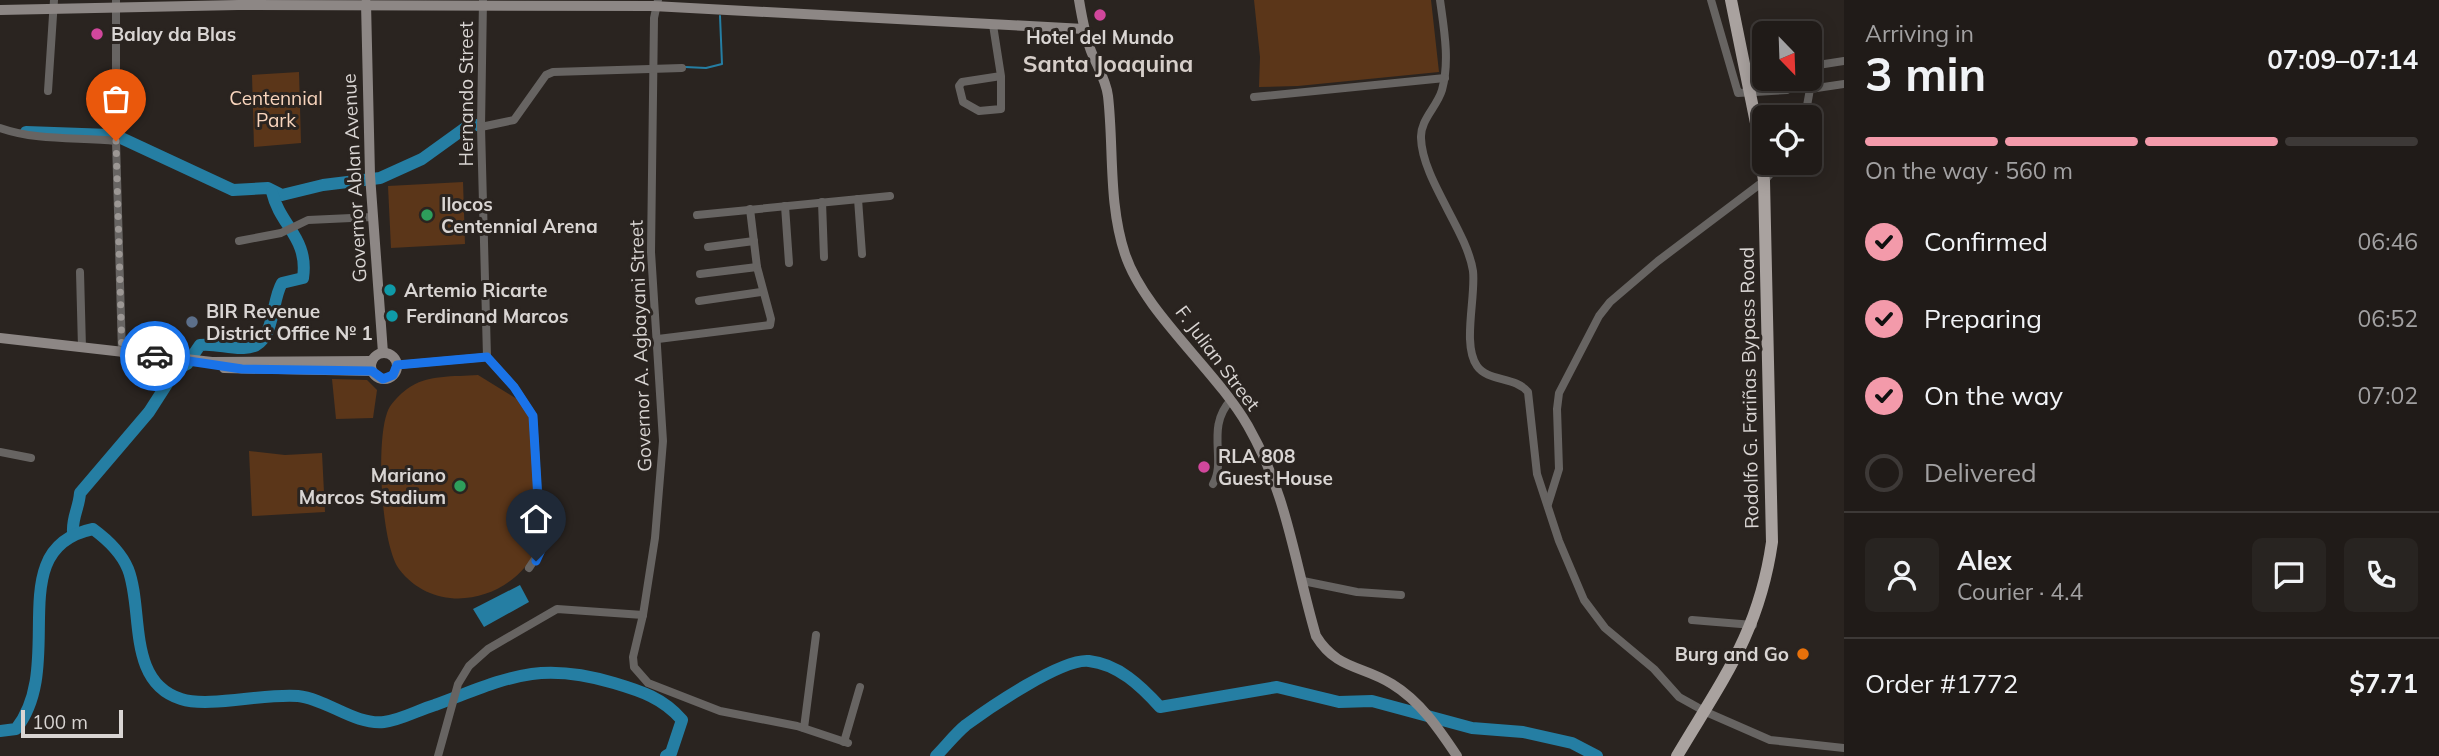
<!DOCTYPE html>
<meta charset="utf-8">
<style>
:root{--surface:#201b18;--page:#282421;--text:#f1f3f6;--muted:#a2a1a2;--line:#3d3937;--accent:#f39aaa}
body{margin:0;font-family:Mulish,sans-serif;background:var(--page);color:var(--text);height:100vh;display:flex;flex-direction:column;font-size:26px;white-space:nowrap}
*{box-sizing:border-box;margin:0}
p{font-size:23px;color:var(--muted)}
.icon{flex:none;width:38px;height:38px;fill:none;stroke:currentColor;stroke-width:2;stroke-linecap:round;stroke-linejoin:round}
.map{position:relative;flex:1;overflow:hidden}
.details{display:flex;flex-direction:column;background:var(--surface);width:595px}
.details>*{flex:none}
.needle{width:46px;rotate:157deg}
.buttons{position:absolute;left:1752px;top:21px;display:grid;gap:14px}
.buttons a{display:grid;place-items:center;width:70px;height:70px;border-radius:10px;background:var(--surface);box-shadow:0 4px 18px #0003,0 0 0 2px var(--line);font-size:35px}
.scale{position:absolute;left:21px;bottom:18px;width:102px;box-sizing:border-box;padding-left:7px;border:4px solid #d9d5d3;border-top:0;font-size:19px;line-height:24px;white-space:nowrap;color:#d9d5d3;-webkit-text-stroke:5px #2a2420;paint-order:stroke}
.pin{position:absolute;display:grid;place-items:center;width:60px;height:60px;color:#fff;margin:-72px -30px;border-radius:50% 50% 50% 0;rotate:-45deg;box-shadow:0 0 7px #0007}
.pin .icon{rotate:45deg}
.courier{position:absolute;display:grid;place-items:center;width:70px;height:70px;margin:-35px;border:5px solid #1a73e8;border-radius:50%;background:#fff;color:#222;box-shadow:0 2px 9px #0007}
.summary em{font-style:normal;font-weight:700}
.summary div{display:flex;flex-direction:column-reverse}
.summary{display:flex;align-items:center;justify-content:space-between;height:119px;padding:0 21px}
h1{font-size:46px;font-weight:700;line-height:52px}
.bar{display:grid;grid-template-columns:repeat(4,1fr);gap:10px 7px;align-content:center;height:84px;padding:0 21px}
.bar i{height:9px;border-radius:5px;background:var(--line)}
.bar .current{background:var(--accent)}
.bar p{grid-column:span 4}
.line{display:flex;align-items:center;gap:18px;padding:0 21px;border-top:2px solid var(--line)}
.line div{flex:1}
.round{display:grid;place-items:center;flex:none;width:74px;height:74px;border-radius:10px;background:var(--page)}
ol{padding:0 21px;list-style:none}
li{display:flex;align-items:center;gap:21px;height:77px}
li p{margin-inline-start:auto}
li .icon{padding:7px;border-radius:50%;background:var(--accent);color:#111;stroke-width:4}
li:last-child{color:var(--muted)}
li i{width:38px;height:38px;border:4px solid var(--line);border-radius:50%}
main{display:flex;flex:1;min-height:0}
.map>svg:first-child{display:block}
.green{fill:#5b3619}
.water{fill:#257ea3}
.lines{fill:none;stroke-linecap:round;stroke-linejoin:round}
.stream{stroke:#257ea3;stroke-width:2}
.river{stroke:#257ea3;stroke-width:12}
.street{stroke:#676462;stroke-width:8}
.secondary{stroke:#8d8785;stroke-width:10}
.primary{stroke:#a9a29f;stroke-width:12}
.done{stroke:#9c9794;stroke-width:7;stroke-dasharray:0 12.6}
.route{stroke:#1a73e8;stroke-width:9}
.hotel-dot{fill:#d1479c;stroke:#2a2420;stroke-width:2.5}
.leisure-dot{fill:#2e9e5b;stroke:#2a2420;stroke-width:2.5}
.culture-dot{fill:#0f9aa8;stroke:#2a2420;stroke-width:2.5}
.service-dot{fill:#5c6f8a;stroke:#2a2420;stroke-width:2.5}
.food-dot{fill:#e8710a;stroke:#2a2420;stroke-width:2.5}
.labels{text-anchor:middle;stroke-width:6;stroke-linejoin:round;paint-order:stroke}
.poi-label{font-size:19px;font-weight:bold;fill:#d9d5d3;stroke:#2a2420;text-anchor:start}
.street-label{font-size:19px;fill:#d9d5d3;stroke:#2a2420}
.park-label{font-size:19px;fill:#f9d5bd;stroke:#2a2420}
.quarter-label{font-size:23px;font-weight:bold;fill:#d6cec9;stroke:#2a2420}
</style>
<main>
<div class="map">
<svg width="1844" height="756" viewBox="0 0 1844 756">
<rect width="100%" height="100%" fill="#2a2420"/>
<g class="green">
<polygon points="1254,0 1431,0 1439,72 1298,86 1259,87 1260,57"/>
<polygon points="299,72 301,143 254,147 252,75"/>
<polygon points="463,182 465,244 391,248 388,186"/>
<path d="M478,375l44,27 8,15 8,129c-23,54 -100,74 -139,23 -18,-25 -23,-126 -12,-156 2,-8 13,-19 20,-24 20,-15 47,-12 71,-14z"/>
<polygon points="332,379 367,380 377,390 373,418 336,419"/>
<polygon points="249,451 285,455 322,453 325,512 252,516"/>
</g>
<polygon class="water" points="520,585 529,602 484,627 473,609"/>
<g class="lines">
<polyline class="stream" points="685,67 706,68 722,64 720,16"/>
<g class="river">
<polyline points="26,132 110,135"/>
<polyline points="119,137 233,190 268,188 282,195 323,185 380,178 422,159 465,128 476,125"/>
<path d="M73,532c-1,-15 6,-24 7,-39l69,-81 27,-42 11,-6 13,-19c15,-2 29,4 44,3 32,0 26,-45 38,-65l21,-5c6,-40 -23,-52 -31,-86"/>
<path d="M0,731l16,-2c52,-66 -16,-181 77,-200 15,11 28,23 35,40 16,41 -2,113 53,130 28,9 83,-6 117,-3 29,3 56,29 86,26 17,-2 34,-12 51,-17 71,-26 101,-45 179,-22 27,8 49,15 68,37l-11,33 -5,3"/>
<path d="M936,756c10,-10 19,-22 30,-31 23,-17 96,-67 123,-64 29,3 52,25 71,46l117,-20 62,15 33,-1 100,27 51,4 49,11 25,13"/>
</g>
<g class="street">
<polyline points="116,0 116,141 122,353"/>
<polyline points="483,0 481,127 487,357"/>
<polyline points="658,0 654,18 651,252 663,441 655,538 643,615 633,657 634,667 648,683 720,711 797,726 848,743"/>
<path d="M1440,0c4,29 10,61 2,90 -5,17 -22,30 -21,48 1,41 46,93 52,133 3,26 -11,74 4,95 11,16 38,10 51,26l9,82 22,67 25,59 21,28 49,41 25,28 27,15 64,28 74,8"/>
<polyline points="1711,0 1738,93 1787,90 1803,79"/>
<polyline points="993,25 1001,76 1001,109 979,111 963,102 959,86 962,82 1001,76"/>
<polyline points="1810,71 1818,65 1844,61"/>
<polyline points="48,91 54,0"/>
<polyline points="1254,97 1445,78"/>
<polyline points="1805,117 1810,89 1844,84"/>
<polyline points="481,127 514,120 546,75 553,72 682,68"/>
<path d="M0,128c37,13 77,9 116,13"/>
<polyline points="858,199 862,254"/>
<polyline points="822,202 824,257"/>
<polyline points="785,206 789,263"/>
<polyline points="697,215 890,196"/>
<polyline points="239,241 281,233 308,220 373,217"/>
<polyline points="708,247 754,241"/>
<polyline points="80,272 82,348"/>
<polyline points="700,274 757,267"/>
<polyline points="699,301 761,292"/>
<polyline points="658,339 770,325 771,319 757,267 750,209"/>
<polyline points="487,357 514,387 533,416 541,550 529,568"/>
<polyline points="397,365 487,357"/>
<polyline points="0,452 31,458"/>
<path d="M1213,484c14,-23 -8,-57 18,-84"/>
<polyline points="1548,504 1559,469 1557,409 1559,393 1599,316 1610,302 1658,261 1764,181 1780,163"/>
<polyline points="1303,581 1357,592 1401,595"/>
<polyline points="1692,620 1753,625"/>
<polyline points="804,728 816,635"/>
<polyline points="844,742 860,687"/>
<polyline points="438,756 458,684 469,666 488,649 557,609 643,615"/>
</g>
<g class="secondary">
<path d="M1079,0c3,18 6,35 12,51 6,15 15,29 17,45 6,52 0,107 17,158 19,58 91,116 123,172 40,70 46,135 68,210 21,34 46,29 76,48 28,17 47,45 65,72"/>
<polyline points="366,3 370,175 383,353"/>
<polyline points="0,10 238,5 653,6 1084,29"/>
<polyline points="0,338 212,362 372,361"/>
<circle cx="384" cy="366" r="13"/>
<polyline points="224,368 372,371"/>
</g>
<path class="primary" d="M1677,756c45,-76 82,-123 95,-214l-8,-361 -8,-58 -25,-123"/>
</g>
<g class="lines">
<polyline class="done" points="116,141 122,353 155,356"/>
<polyline class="route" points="155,356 242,369 372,371 383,379 393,375 397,365 487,357 514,387 533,416 541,550 536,561"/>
</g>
<g class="hotel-dot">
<circle cx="1100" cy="15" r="7"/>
<circle cx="97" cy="34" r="7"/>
<circle cx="1204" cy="467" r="7"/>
</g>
<g class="leisure-dot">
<circle cx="427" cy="215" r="7"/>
<circle cx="460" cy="486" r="7"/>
</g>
<g class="culture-dot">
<circle cx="390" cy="290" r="7"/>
<circle cx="392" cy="316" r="7"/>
</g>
<circle class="service-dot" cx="192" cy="322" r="7"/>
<circle class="food-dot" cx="1803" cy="654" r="7"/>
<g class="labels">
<g class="poi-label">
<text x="111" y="41">Balay da Blas</text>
<text x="1100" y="44" text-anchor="middle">Hotel del Mundo</text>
<text x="441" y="211">Ilocos<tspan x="441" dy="22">Centennial Arena</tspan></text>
<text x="404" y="297">Artemio Ricarte</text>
<text x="206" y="318">BIR Revenue<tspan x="206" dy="22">District Office № 1</tspan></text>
<text x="406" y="323">Ferdinand Marcos</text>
<text x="1218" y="463">RLA 808<tspan x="1218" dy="22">Guest House</tspan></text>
<text x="446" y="482" text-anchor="end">Mariano<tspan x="446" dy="22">Marcos Stadium</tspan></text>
<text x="1789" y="661" text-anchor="end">Burg and Go</text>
</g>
<g class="street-label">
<text transform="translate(466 94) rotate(-90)" y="7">Hernando Street</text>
<text transform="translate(354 178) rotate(-93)" y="7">Governor Ablan Avenue</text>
<text transform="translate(640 346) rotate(-92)" y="7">Governor A. Agbayani Street</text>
<text transform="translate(1218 358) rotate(53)" y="7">F. Julian Street</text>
<text transform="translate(1749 388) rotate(-91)" y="7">Rodolfo G. Fariñas Bypass Road</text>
</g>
<g class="park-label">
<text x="276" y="105">Centennial<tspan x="276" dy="22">Park</tspan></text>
</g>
<g class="quarter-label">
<text x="1108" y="72">Santa Joaquina</text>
</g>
</g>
</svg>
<div class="buttons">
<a><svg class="needle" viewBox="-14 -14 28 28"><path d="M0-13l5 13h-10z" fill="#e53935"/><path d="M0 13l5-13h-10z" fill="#a2a1a2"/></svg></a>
<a><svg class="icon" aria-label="locate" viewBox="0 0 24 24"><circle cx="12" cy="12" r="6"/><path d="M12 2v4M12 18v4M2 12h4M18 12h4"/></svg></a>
</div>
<div class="scale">100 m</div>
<div class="pin" style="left:116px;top:141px;background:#ea580c"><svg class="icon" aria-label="bag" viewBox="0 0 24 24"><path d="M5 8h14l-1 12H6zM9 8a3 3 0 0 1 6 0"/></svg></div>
<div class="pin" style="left:536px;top:561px;background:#1f2937"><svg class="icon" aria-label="home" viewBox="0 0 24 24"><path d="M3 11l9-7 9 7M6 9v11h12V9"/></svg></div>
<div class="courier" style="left:155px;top:356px"><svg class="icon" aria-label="car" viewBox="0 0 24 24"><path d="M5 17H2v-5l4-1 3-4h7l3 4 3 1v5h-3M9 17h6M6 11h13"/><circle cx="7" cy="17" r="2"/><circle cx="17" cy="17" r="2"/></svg></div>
</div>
<section class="details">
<div class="summary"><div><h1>3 min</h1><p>Arriving in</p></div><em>07:09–07:14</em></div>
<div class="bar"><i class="current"></i><i class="current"></i><i class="current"></i><i></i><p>On the way · 560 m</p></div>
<ol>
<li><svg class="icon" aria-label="check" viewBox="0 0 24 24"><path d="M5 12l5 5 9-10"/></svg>Confirmed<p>06:46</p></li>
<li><svg class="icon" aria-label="check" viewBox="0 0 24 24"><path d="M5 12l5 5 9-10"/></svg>Preparing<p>06:52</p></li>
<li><svg class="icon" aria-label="check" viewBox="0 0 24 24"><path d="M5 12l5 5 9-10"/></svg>On the way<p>07:02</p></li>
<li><i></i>Delivered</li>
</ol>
<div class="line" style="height:126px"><a class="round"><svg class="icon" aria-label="person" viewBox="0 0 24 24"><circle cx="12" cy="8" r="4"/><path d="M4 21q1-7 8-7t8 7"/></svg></a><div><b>Alex</b><p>Courier · 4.4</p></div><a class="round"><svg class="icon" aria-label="chat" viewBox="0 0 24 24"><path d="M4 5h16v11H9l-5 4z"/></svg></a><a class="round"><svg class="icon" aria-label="phone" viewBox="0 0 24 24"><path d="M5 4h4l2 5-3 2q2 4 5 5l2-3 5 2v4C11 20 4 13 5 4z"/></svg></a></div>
<div class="line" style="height:91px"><div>Order #1772</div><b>$7.71</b></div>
</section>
</main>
